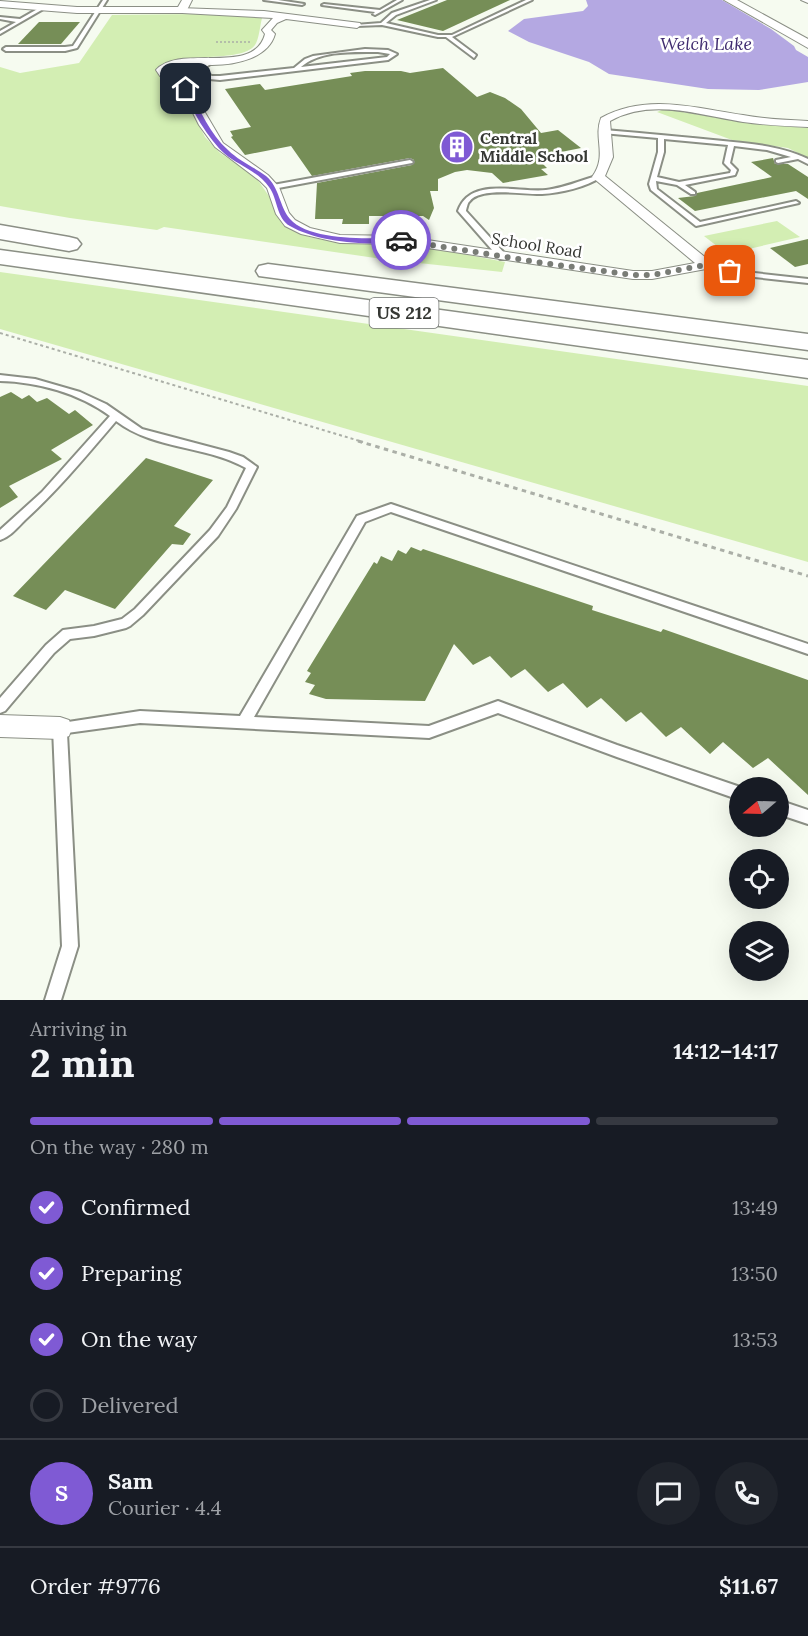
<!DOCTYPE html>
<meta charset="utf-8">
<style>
:root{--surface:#171b24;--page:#20242c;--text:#f1f3f6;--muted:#9ea1a6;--line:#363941;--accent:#7f5ad4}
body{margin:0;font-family:Lora,serif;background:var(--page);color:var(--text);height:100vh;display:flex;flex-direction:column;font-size:22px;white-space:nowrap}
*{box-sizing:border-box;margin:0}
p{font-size:20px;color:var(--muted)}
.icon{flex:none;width:33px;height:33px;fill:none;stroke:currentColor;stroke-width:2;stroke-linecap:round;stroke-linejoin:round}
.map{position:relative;height:1000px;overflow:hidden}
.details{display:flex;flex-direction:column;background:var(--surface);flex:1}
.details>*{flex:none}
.needle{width:39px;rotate:251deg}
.buttons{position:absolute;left:729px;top:777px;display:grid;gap:12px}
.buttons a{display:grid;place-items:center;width:60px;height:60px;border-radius:50%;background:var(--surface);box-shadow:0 6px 24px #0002;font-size:30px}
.pin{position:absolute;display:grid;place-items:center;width:51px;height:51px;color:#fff;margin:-26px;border-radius:12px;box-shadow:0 3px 9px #0006}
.courier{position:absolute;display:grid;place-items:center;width:60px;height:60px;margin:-30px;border:4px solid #7f5ad4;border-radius:50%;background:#fff;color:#222;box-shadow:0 2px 8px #0007}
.overview em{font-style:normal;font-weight:700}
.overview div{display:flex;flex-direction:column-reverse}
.overview{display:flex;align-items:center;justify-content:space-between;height:102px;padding:0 30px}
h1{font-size:39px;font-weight:700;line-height:45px}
.bar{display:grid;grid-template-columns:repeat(4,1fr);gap:9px 6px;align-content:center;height:72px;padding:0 30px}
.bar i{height:8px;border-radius:4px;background:var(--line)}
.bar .active{background:var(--accent)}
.bar p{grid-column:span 4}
.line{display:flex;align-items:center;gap:15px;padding:0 30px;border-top:2px solid var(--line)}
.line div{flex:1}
.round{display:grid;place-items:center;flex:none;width:63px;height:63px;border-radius:32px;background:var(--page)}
ol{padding:0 30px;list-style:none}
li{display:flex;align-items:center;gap:18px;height:66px}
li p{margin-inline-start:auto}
li .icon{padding:6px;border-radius:50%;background:var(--accent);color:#fff;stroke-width:4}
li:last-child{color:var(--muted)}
li i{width:33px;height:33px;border:3px solid var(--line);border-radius:50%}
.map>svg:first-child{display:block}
.green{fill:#d3eeb3}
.water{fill:#b4a8e2}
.building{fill:#768e57}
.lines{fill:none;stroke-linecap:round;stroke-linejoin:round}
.service-casing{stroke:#8b8f85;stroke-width:4}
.minor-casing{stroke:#8b8f85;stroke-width:2}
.tertiary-casing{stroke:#8b8f85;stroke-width:2}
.motorway-casing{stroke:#8b8f85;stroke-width:3}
.path-far2{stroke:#abafa7;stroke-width:1.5;stroke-dasharray:2 2;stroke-linecap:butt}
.path-far1{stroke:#abafa7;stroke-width:2;stroke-dasharray:3 3;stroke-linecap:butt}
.path{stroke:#abafa7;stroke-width:3;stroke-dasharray:4.5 4.5;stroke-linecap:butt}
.service{fill:#fff;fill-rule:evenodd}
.minor{fill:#fff;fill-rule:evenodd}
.tertiary{fill:#fff;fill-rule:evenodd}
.motorway{fill:#fff;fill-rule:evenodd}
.route{fill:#7f5ad4}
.done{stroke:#797c76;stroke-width:6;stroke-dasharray:0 10.8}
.labels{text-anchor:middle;stroke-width:5;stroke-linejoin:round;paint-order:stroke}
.far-poi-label{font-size:16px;font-weight:bold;fill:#363834;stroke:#fff;text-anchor:start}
.far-street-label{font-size:16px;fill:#363834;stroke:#fff}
.far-water-label{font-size:18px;font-style:italic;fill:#402c70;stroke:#fff}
.shield{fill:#fff;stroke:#727471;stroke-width:1.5}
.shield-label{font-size:18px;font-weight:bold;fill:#363834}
</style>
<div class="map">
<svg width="808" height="1000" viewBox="0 0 808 1000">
<rect width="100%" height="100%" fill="#f6fbf0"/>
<g class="green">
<path d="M199,14l63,4c-2,8 -3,21 -7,27 -14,19 -76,5 -98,23v5l24,16 24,48 15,16 35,23 16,23 7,18 9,9 22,11 20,4 98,6 78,15 -3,10 -120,-13 -218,-32 -7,3 -87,-12 -70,-12v-139l20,6 59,-10 33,-48z"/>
<polygon points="664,109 756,124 808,128 808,158 788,148 732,140 657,112"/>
<polygon points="777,221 800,237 727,254 704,236"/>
<polygon points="0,272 808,386 808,562 0,329"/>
</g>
<polygon class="water" points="586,0 722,0 771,29 794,46 796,50 808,57 808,82 759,90 708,89 609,74 589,62 529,42 508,31 524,19 583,11 588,6"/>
<g class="building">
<polygon points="447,0 510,0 443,31 397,20"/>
<polygon points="39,22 80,22 61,44 18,44"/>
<polygon points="443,68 477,97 490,92 505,98 521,109 541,133 558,130 581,148 536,157 547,168 541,169 548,175 503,183 492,173 467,170 455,172 438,179 438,191 430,191 434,208 429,220 423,216 369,216 369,224 342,224 343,219 315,219 317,183 412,165 414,160 410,158 312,176 291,146 245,155 231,137 233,136 230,131 251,127 225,89 260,84 265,90 352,76 350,73 365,71 401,71 410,73"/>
<polygon points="773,158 775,164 788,164 808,177 808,199 796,191 695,211 678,198 695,196 697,193 772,177 751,162"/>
<polygon points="808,239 808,264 795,267 770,248"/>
<polygon points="11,392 22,399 29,395 37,402 47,398 69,414 75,410 93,425 51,450 62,459 9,486 18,497 0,508 0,397"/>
<polygon points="146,458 213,480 174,526 191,534 183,545 172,544 115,609 65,590 46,610 13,596"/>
<polygon points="411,547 421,551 423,549 593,606 592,610 661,632 663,629 808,680 808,795 768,758 753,768 723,742 710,754 681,727 666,737 641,712 626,722 601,698 587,708 563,683 548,692 525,669 511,678 490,656 473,665 454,644 425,701 326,699 309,694 315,685 305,682 311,673 307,671 374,562 377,564 381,556 392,561 398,550 406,554"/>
</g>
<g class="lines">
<defs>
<g id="service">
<polygon points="103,0 107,0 77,48 65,51 6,51 3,49 6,47 65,47 73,46"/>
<polygon points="264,0 278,0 304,4 302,5"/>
<polygon points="397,0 402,0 375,15 373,14 375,12 322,5 324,4 380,10"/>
<polygon points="430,0 436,0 396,15 386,23 438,35 452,35 526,0 532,0 452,37 476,55 474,58 446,37 438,37 382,25 357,26 355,25 381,23 392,13"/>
<polygon points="41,7 45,8 0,34 0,31 16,22 0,19 0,17 20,19"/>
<path d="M365,49l23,1 9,4 -9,6 -168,20 -11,-1 -12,-6 4,-7 9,-6 3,2 -8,6 -2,4 9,4h8l74,-8 11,-9 8,-3zM378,52l12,2 -3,3 -86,10c19,-17 53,-15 77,-15z"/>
<path d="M604,130c40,3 79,7 119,11 29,3 58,5 85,18v5l-10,-5 -20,4 -2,-1v-2l15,-3 -24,-7 -33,-4 -4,17 7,7 -2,5 -50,10 10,7v2h-4l-14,-9 -21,-4 1,8 43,33 96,-21 3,2 -103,23 -45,-36 -2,-6 9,-32v-14l-56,-5 -1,-1zM664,139l64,6 -4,18 7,7 -1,3 -51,9 -22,-5 7,-25z"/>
<polygon points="410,160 413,162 412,163 273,189 270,187 273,185"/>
<path d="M596,176l5,1c-15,10 -40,16 -59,17 -17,1 -62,-8 -73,8 -1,0 -3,8 -3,9l40,44v4h-6l-42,-48c12,-35 60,-18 88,-21 17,-2 34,-9 50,-14z"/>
<polygon points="703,263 745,272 808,279 808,283 745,276 703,267"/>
<path d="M0,375l35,4 45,13 26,12 36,25 87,23 14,5 14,10 -21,42 -18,27 -75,79 -13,11 -4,2 -32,8 -24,3 -16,14 -49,58 -5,2v-15l46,-53 17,-15 31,-4 28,-7 13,-10 75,-79 17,-23 19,-39c-41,-23 -92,-18 -130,-47 -29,34 -58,69 -91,99 -7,7 -15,17 -25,20v-10l42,-38 68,-76c-31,-23 -72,-34 -110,-35z"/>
<polygon points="391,504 808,644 808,654 391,512 365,522 254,717 429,726 498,701 617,745 743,788 740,788 740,800 617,757 498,713 429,738 140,723 67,733 78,946 61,1000 45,1000 62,946 53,728 55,724 140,711 240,716 357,516"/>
<polygon points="778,800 808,810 808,824 778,814"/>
</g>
<g id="minor">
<polygon points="801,0 808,0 808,3"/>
<path d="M179,8l85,3 96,12 1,2 -4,3 -71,-9 -9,4 -6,7 4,4c-7,25 -41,31 -63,31 -16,0 -32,-6 -46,5l24,17 33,56 45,32 11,12 10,26 6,7 15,8 30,7 61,1 232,35h19l43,-8 -103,-86c16,-22 1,-38 9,-59 46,-25 93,-10 142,-3 21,4 43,5 65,6v6c-22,-1 -44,-2 -65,-5 -45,-7 -91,-24 -133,-1l3,36 -8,19 106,86 2,3 -2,3 -5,1 -54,10h-19l-232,-35 -61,-1 -39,-9 -16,-8 -9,-12 -9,-26 -7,-7 -45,-34 -16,-22 -17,-34 -22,-15 -4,-6c24,-27 98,7 109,-36l-3,-4 11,-12 -91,-5 -4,-3z"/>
<polygon points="0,715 60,717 69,720 72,728 69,736 60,739 0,737"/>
</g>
<g id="tertiary">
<polygon points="182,0 192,0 186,12 182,13 77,13 0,7 0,1 77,7 178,7"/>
<polygon points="724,0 737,0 808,39 808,48"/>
</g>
<g id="motorway">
<polygon points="0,225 69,237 77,239 81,244 77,249 69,251 0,239"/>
<polygon points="0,250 808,360 808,378 0,264"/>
<polygon points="268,264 808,334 808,350 259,276 256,271 259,266"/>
</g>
</defs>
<use href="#service" class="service-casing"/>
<use href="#minor" class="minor-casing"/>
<use href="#tertiary" class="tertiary-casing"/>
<use href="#motorway" class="motorway-casing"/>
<polyline class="path-far2" points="216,42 250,42"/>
<polyline class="path-far1" points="0,333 363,442"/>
<polyline class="path" points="358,441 808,576"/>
<use href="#service" class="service"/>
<use href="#minor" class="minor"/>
<use href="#tertiary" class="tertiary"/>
<use href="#motorway" class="motorway"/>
</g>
<path class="route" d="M184,88l5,1c11,21 21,45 39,61 11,11 26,17 38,26 14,12 13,30 24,43 20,23 83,19 111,19l2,4c-32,4 -84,1 -113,-16 -14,-8 -12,-27 -21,-39 -10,-15 -31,-22 -44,-33 -15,-13 -37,-48 -41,-66z"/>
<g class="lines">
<polyline class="done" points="401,240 543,263 633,275 652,275 706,265 730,271"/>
</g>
<defs>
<symbol id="building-disc" viewBox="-11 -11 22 22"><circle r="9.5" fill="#7f5ad4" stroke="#fff"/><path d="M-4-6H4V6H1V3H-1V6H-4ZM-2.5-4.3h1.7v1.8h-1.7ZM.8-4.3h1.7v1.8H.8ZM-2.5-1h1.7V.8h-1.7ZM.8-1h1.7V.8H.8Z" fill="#fff"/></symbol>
</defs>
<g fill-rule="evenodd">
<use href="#building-disc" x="438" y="128" width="38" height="38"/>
</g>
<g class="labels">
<g class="far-poi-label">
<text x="480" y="144">Central<tspan x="480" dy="18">Middle School</tspan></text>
</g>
<g class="far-street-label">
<text transform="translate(537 245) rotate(9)" y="6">School Road</text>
</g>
<g class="far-water-label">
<text x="706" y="50">Welch Lake</text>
</g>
<rect class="shield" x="369.5" y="298" width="69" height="30" rx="4.5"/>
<g class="shield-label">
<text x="404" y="319">US 212</text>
</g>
</g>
</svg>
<div class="buttons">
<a><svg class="needle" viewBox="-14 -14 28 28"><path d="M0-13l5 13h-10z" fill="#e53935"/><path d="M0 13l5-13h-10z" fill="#9ea1a6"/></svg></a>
<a><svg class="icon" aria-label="locate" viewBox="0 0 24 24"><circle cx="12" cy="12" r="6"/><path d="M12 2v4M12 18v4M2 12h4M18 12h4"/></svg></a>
<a><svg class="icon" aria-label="layers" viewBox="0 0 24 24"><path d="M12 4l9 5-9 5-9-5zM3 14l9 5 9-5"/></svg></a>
</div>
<div class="pin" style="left:730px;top:271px;background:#ea580c"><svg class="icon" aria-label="bag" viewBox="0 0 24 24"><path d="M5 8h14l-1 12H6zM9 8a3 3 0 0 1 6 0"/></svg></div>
<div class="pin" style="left:186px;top:89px;background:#1f2937"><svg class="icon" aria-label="home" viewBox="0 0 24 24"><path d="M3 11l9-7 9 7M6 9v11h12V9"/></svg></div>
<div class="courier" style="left:401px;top:240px"><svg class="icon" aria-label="car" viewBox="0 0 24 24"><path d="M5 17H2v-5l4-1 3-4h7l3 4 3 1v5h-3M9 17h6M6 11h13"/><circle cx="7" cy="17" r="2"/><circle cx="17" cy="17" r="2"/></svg></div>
</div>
<section class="details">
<div class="overview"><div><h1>2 min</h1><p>Arriving in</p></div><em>14:12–14:17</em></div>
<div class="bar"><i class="active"></i><i class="active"></i><i class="active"></i><i></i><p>On the way · 280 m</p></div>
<ol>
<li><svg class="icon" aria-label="check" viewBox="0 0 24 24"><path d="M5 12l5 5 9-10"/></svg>Confirmed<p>13:49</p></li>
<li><svg class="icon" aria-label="check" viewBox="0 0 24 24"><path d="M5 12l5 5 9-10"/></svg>Preparing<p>13:50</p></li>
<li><svg class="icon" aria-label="check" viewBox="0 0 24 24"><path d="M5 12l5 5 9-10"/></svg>On the way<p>13:53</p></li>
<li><i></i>Delivered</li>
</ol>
<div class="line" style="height:108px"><b class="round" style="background:var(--accent);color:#fff">S</b><div><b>Sam</b><p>Courier · 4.4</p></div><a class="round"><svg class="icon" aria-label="chat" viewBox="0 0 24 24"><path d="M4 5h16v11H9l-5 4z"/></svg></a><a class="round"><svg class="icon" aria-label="phone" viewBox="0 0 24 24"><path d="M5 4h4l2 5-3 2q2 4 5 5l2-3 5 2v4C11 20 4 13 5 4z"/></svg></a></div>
<div class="line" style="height:78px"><div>Order #9776</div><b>$11.67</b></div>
</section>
